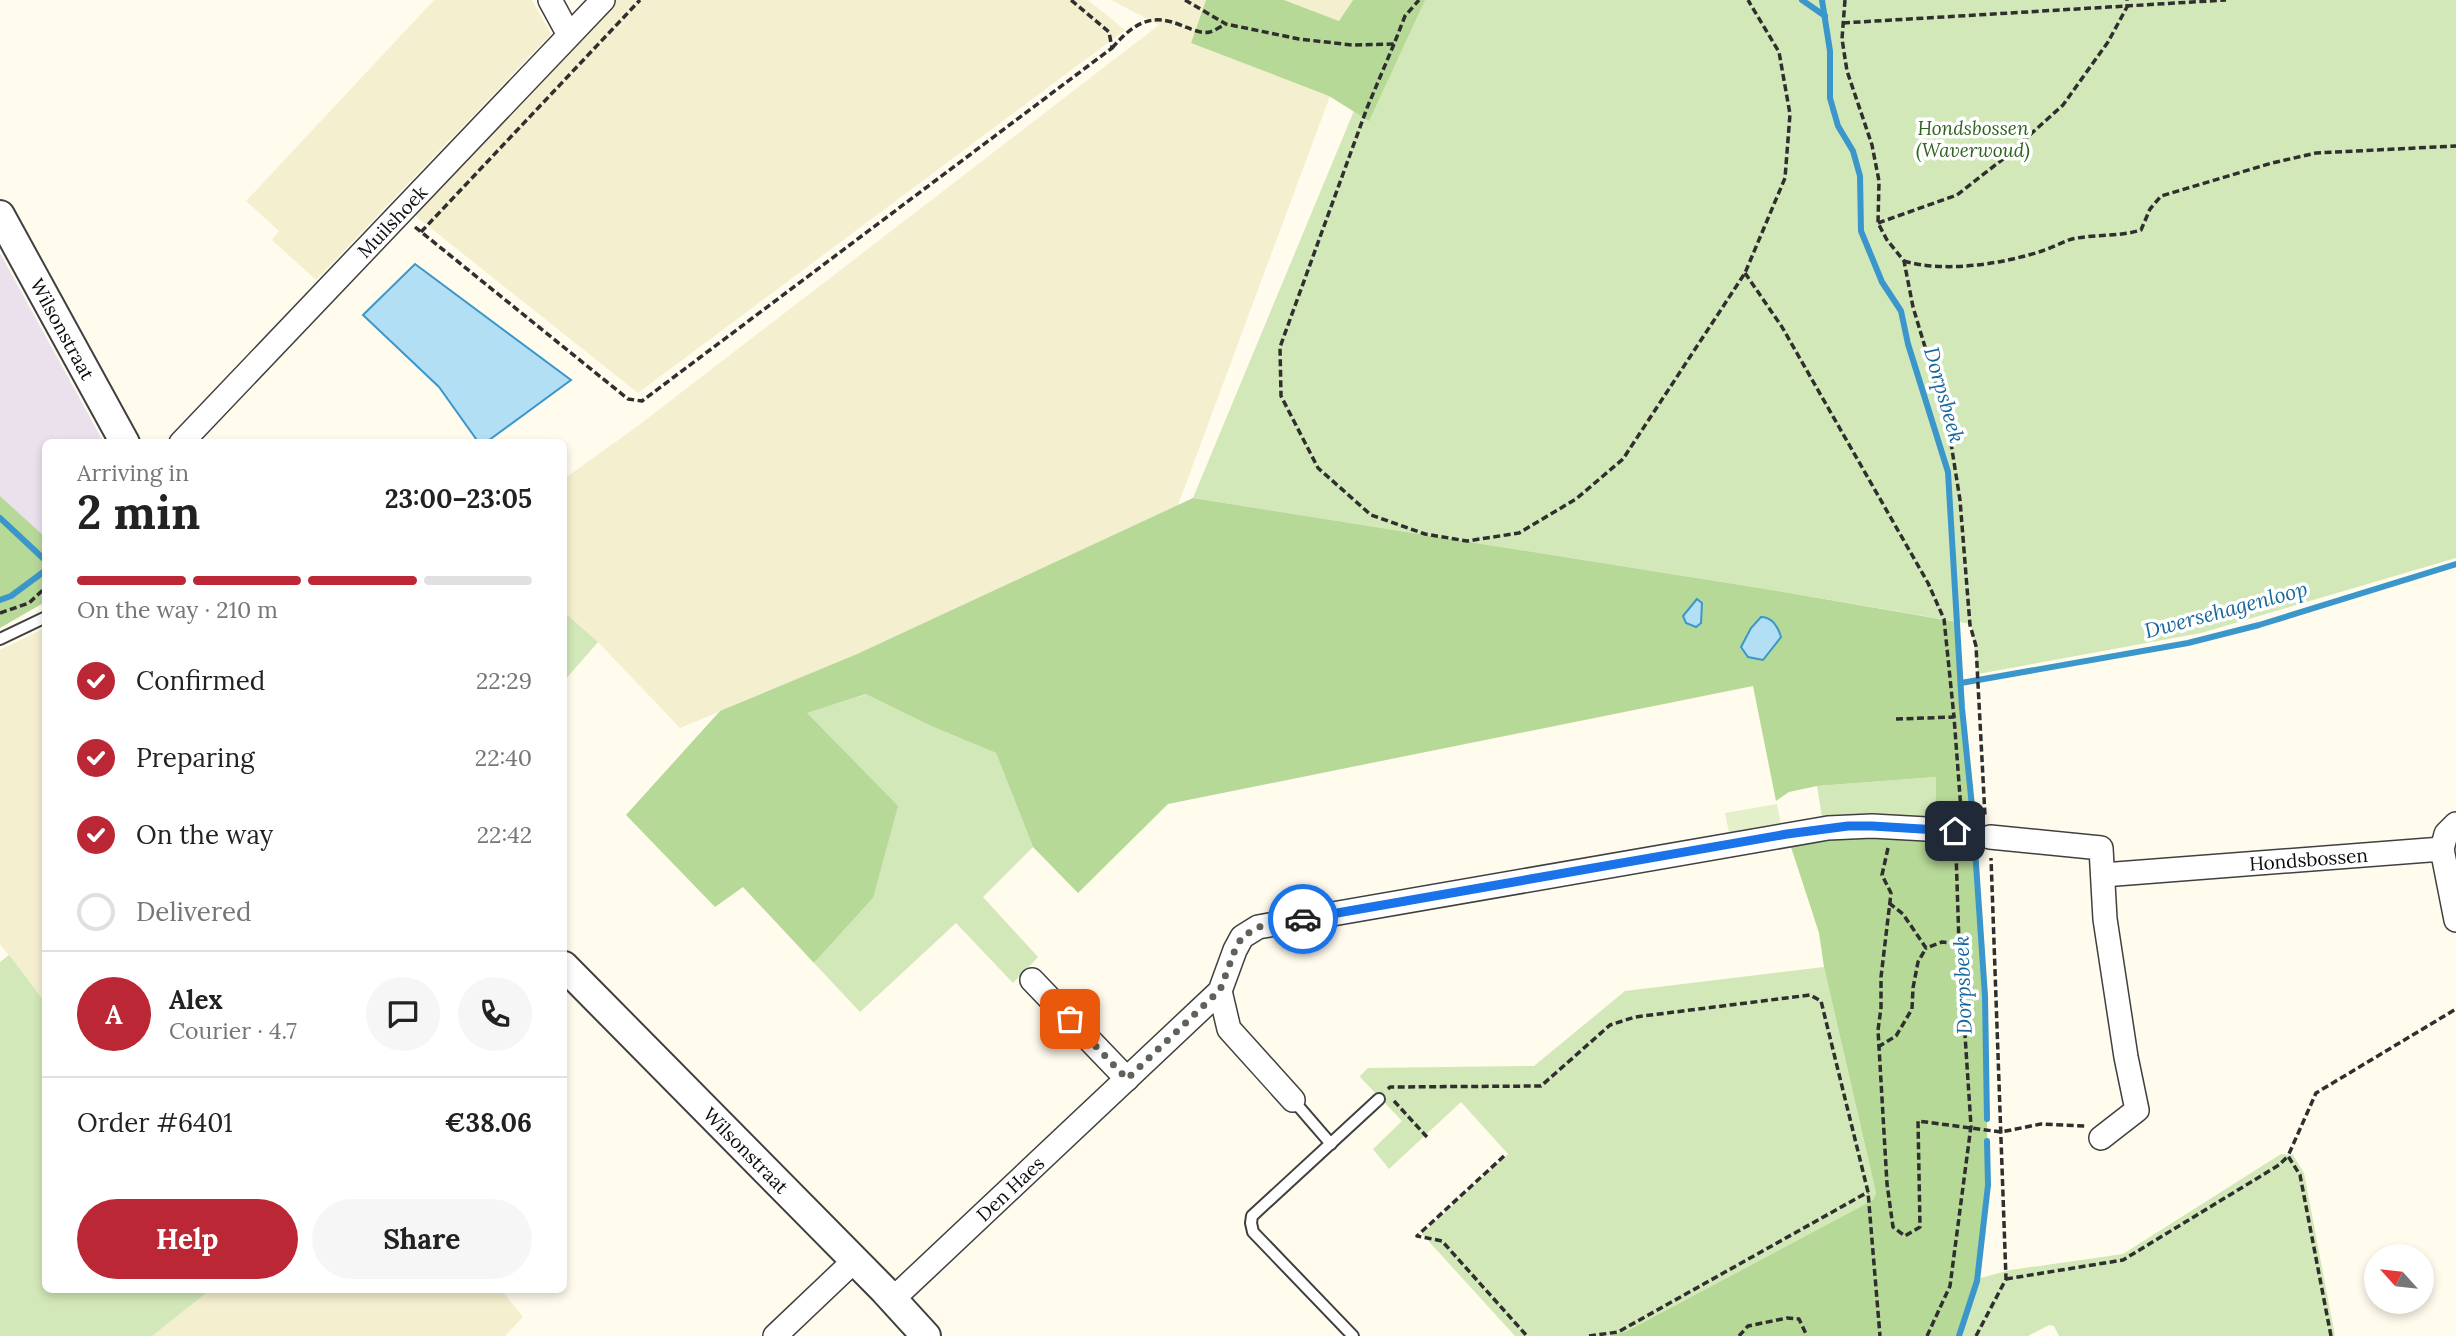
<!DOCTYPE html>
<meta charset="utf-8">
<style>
:root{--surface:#fff;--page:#f6f6f6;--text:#222;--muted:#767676;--line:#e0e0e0;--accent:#bb2734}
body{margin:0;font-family:Lora,serif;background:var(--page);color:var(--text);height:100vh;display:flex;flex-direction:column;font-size:26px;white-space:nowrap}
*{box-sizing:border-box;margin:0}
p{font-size:23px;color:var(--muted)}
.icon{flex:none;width:38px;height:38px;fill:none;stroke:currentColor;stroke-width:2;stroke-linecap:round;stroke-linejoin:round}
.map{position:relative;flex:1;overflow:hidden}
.side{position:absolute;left:42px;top:439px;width:525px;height:854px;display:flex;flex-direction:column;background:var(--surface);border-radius:10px;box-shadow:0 4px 10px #0003}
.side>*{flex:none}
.needle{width:46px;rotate:297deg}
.fabs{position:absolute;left:2364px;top:1244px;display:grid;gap:14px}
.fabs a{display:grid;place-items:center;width:70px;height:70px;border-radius:50%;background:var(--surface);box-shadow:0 4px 10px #0003;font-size:35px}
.pin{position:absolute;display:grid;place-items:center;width:60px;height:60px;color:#fff;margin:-30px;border-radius:14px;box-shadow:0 4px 10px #0006}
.courier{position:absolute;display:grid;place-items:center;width:70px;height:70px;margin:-35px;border:5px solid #1a73e8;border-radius:50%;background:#fff;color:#222;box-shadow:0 2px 9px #0007}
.head em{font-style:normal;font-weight:700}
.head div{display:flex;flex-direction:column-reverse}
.head{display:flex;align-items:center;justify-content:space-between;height:119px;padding:0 35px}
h1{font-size:46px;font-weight:700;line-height:52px}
.bar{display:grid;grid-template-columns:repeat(4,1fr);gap:10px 7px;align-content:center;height:84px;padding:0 35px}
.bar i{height:9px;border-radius:5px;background:var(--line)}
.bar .on{background:var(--accent)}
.bar p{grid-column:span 4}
.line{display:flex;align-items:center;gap:18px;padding:0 35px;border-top:2px solid var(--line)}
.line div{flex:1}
.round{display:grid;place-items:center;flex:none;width:74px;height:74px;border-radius:37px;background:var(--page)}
ol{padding:0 35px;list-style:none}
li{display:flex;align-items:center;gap:21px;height:77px}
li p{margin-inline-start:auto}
li .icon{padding:7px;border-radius:50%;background:var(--accent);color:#fff;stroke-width:4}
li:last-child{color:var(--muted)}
li i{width:38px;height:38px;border:4px solid var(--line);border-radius:50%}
.button{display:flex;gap:14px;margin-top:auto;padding:14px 35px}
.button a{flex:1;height:80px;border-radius:42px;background:var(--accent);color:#fff;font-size:28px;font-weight:700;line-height:80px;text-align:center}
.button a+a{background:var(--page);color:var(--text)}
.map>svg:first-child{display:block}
.industrial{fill:#eae1ec}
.farmland{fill:#f4efce}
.green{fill:#d3e8b8}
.forest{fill:#b7d997;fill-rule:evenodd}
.pitch{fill:#e4f0c9}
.water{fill:#b3dff5;stroke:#3b97cb;stroke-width:2}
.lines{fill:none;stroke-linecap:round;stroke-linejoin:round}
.stream{stroke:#3b97cb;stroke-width:6}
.service-casing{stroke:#404040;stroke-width:14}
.minor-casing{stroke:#404040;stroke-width:26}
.tertiary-casing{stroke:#404040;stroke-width:32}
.path{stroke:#2f2f2f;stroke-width:3.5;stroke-dasharray:7 3.5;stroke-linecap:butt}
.service{stroke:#fff;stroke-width:10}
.minor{stroke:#fff;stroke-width:23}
.tertiary{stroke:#fff;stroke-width:28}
.done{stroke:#62605b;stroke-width:7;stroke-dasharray:0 12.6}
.route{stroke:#1a73e8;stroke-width:9}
.labels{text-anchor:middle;stroke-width:7;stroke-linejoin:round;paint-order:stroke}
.park-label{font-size:19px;font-style:italic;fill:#2f641e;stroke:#fff}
.street-label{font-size:19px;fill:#0d0d0d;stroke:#fff}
.water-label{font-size:21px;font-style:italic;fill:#18689d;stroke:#fff}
</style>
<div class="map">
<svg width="2456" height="1336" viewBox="0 0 2456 1336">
<rect width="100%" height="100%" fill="#fffbed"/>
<polygon class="industrial" points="0,253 104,443 46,443 45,538 0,496"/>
<g class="farmland">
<polygon points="434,0 532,0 551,34 316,280 272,240 279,231 246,201"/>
<polygon points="617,0 1088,0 1125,30 638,393 413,214"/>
<polygon points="1111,0 1206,0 1191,43 1330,96 1178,505 857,654 680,728 598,642 564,612 564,479 639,425 1159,25"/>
<polygon points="1284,0 1353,0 1339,21"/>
<polygon points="45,628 46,1000 44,1000 0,944 0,650"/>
<polygon points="210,1290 501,1290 523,1317 505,1336 152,1336"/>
</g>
<g class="green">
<polygon points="1400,0 2456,0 2456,558 2201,633 1978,674 1971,624 1778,591 1193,498"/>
<polygon points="564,612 598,642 564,681"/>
<polygon points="867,694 931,726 996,753 1033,847 983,897 1038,957 1013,983 956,923 860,1012 814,963 873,898 806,713"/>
<polygon points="1936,777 1935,820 1822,818 1817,786"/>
<polygon points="9,955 45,1002 46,1290 210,1290 152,1336 0,1336 0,962"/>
<polygon points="1824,967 1876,1193 1873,1200 1627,1331 1608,1336 1515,1336 1422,1234 1508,1154 1461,1102 1389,1169 1373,1149 1402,1121 1361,1078 1360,1076 1368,1068 1534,1066 1625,991"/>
<polygon points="2281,1154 2293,1155 2304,1173 2335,1336 2059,1336 2054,1326 2049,1325 2028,1336 1959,1336 1977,1279 2010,1270 2123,1254"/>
</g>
<g class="forest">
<polygon points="1206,0 1284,0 1339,21 1353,0 1425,0 1369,121 1329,96 1191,43"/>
<polygon points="0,496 46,538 45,602 0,628"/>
<path d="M1193,498l585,93 179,31 16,194 -38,4 1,-43 -119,9 -28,6 -13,9 -23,-115 -585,118 -90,89 -45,-46 -37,-94 -65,-27 -65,-32 -59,19 91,93 -25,92 -59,65 -71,-76 -28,20 -89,-92 94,-104 137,-57zM1766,617l11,8 -14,35z"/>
<polygon points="1840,836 1965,841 1975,849 1985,996 1988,1185 1977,1281 1959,1336 1608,1336 1627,1331 1873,1200 1876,1193 1824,967 1819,933 1790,844"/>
</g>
<polygon class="pitch" points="1777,804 1781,825 1729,833 1725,813"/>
<g class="water">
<polygon points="415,264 571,380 485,443 479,443 439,387 363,315"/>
<polygon points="1697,599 1702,603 1701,623 1696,627 1686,623 1683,616"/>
<path d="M1761,617c11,0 17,10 20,20l-18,23 -15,-3 -7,-10 10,-19z"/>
</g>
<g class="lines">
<g class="stream">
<polyline points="1802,0 1825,16"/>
<polyline points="1822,0 1830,51 1830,98 1838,126 1853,151 1860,176 1861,231 1882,282 1901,311 1908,344 1948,472 1962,708 1973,816"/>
<polyline points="0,518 46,561"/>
<polyline points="0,600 11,596 46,570"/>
<polyline points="1961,683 2188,643 2259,625 2456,564"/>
<polyline points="1975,849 1985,996 1987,1119"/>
<polyline points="1959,1336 1977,1281 1988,1185 1987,1141"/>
</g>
<defs>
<g id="service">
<polyline points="0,639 46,617"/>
<polyline points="1293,1100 1331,1144"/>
<polyline points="1353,1336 1253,1232 1251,1223 1252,1216 1379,1099"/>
</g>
<g id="minor">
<polyline points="550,0 569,35"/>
<path id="s1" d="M181,443l422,-443"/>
<polyline points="1990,837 2101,848 2105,919 2126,1057 2137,1110 2101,1138"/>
<polyline points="2442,849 2446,834 2456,824"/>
<path id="s2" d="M2103,875l339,-26 14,71"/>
<polyline points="1032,980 1127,1079"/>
<polyline points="1220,991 1229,1029 1293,1100"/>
<path id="s3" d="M893,1299l327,-308 15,-41 7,-13 16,-10 570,-99 44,-2 91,5"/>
<polyline points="775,1336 855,1260"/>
</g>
<g id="tertiary">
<path id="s4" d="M0,215l125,228"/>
<path id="s5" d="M564,966l320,324 42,46"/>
</g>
</defs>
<use href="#service" class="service-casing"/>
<use href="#minor" class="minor-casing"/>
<use href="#tertiary" class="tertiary-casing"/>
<g class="path">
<polyline points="1185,0 1226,24 1299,39 1352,45 1394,44 1405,16 1419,0"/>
<polyline points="1845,0 1842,39 1847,71 1872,145 1879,181 1878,223 1887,240 1904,261 1913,307 1943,407 1950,437 1960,500 1970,625 1976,646 1985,816"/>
<polyline points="1843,23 2226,0"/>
<polyline points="1394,44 1367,108 1280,347 1281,396 1318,468 1371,515 1425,534 1467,541 1519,533 1576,499 1623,459 1745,273 1785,178 1790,114 1779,52 1748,0"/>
<path d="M1112,48c22,-25 39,-36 71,-22 8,3 18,8 27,6 5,-2 10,-5 15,-7"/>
<polyline points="1878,223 1957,195 2003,159 2063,105 2108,42 2127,7 2127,0"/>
<polyline points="415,227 628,399 642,401 1112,48 1109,32 1071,0"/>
<polyline points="421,232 640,0"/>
<path d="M1904,261c41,12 98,3 138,-10 10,-3 20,-9 30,-12 23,-5 47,-2 69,-9l9,-21 11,-13 111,-33 44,-10 140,-7"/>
<polyline points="1745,273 1782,327 1928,583 1944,619 1954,717"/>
<polyline points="0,613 29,603 46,587"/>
<polyline points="1896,719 1954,717 1961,810"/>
<polyline points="1888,848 1882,875 1891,893 1881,977 1881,1008 1878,1030 1887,1184 1893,1227 1905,1236 1920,1227 1918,1121 2001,1132 2041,1124 2085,1126"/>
<polyline points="1889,903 1903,914 1926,948 1942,942 1959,944"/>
<polyline points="1878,1047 1896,1036 1912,1009 1913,988 1918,962 1926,948"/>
<polyline points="1388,1089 1390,1087 1541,1086 1610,1025 1635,1017 1810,995 1821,1001 1868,1192 1880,1336"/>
<polyline points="1394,1101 1427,1137"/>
<polyline points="1504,1156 1417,1236 1442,1241 1527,1336"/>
<polyline points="2006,1279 2123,1260 2279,1165 2287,1157"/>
<polyline points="1589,1336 1618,1332 1868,1192"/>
<polyline points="1739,1336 1748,1326 1787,1318 1799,1319 1807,1336"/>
<polyline points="1927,1336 1950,1286 1971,1126 1959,944 1956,852"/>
<polyline points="1976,1336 2006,1279 1991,858"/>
<polyline points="2331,1336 2300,1175 2288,1156 2316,1093 2456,1009"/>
</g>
<use href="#service" class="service"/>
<use href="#minor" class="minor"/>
<use href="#tertiary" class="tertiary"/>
</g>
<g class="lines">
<polyline class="done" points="1070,1019 1127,1079 1220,990 1235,950 1242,937 1258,927 1303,919"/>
<polyline class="route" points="1303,919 1787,834 1848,826 1872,826 1955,831"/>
</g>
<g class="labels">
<g class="park-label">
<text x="1973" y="135">Hondsbossen<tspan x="1973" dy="22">(Waverwoud)</tspan></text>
</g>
<g class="street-label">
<text dy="7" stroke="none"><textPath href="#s1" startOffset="306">Muilshoek</textPath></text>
<text dy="7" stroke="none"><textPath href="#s4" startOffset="130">Wilsonstraat</textPath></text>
<text dy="7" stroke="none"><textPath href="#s2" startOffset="206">Hondsbossen</textPath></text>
<text dy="7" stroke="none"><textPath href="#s5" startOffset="259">Wilsonstraat</textPath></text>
<text dy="7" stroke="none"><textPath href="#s3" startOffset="161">Den Haes</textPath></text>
</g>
<g class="water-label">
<text transform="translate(1944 395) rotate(74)" y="7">Dorpsbeek</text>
<text transform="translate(2226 610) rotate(-15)" y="7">Dwersehagenloop</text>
<text transform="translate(1963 985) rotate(-92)" y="7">Dorpsbeek</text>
</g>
</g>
</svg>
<div class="fabs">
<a><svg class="needle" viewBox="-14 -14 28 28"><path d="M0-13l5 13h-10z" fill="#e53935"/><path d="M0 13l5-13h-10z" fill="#767676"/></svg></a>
</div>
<div class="pin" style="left:1070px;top:1019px;background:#ea580c"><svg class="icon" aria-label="bag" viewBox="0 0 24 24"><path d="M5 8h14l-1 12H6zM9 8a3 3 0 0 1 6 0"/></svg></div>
<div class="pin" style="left:1955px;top:831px;background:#1f2937"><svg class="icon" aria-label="home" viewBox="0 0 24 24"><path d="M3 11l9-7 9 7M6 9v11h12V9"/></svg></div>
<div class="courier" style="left:1303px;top:919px"><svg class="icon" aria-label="car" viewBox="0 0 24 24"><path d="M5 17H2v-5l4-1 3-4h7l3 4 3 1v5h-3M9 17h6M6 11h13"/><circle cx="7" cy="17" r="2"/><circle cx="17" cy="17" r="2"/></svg></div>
<section class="side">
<div class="head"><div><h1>2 min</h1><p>Arriving in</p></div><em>23:00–23:05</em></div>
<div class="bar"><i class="on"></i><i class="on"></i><i class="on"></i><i></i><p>On the way · 210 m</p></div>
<ol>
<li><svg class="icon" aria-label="check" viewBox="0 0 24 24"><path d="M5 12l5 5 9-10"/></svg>Confirmed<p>22:29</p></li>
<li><svg class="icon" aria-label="check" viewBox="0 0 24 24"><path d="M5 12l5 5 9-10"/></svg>Preparing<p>22:40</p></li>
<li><svg class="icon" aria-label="check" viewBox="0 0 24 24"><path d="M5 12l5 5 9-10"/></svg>On the way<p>22:42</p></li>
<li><i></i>Delivered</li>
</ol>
<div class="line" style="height:126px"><b class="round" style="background:var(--accent);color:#fff">A</b><div><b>Alex</b><p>Courier · 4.7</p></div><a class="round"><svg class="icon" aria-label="chat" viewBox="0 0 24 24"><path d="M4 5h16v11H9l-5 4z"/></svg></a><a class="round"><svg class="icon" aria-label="phone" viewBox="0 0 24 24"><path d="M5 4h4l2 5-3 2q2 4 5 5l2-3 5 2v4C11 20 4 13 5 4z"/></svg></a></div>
<div class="line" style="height:91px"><div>Order #6401</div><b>€38.06</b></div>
<div class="button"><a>Help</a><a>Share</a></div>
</section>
</div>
